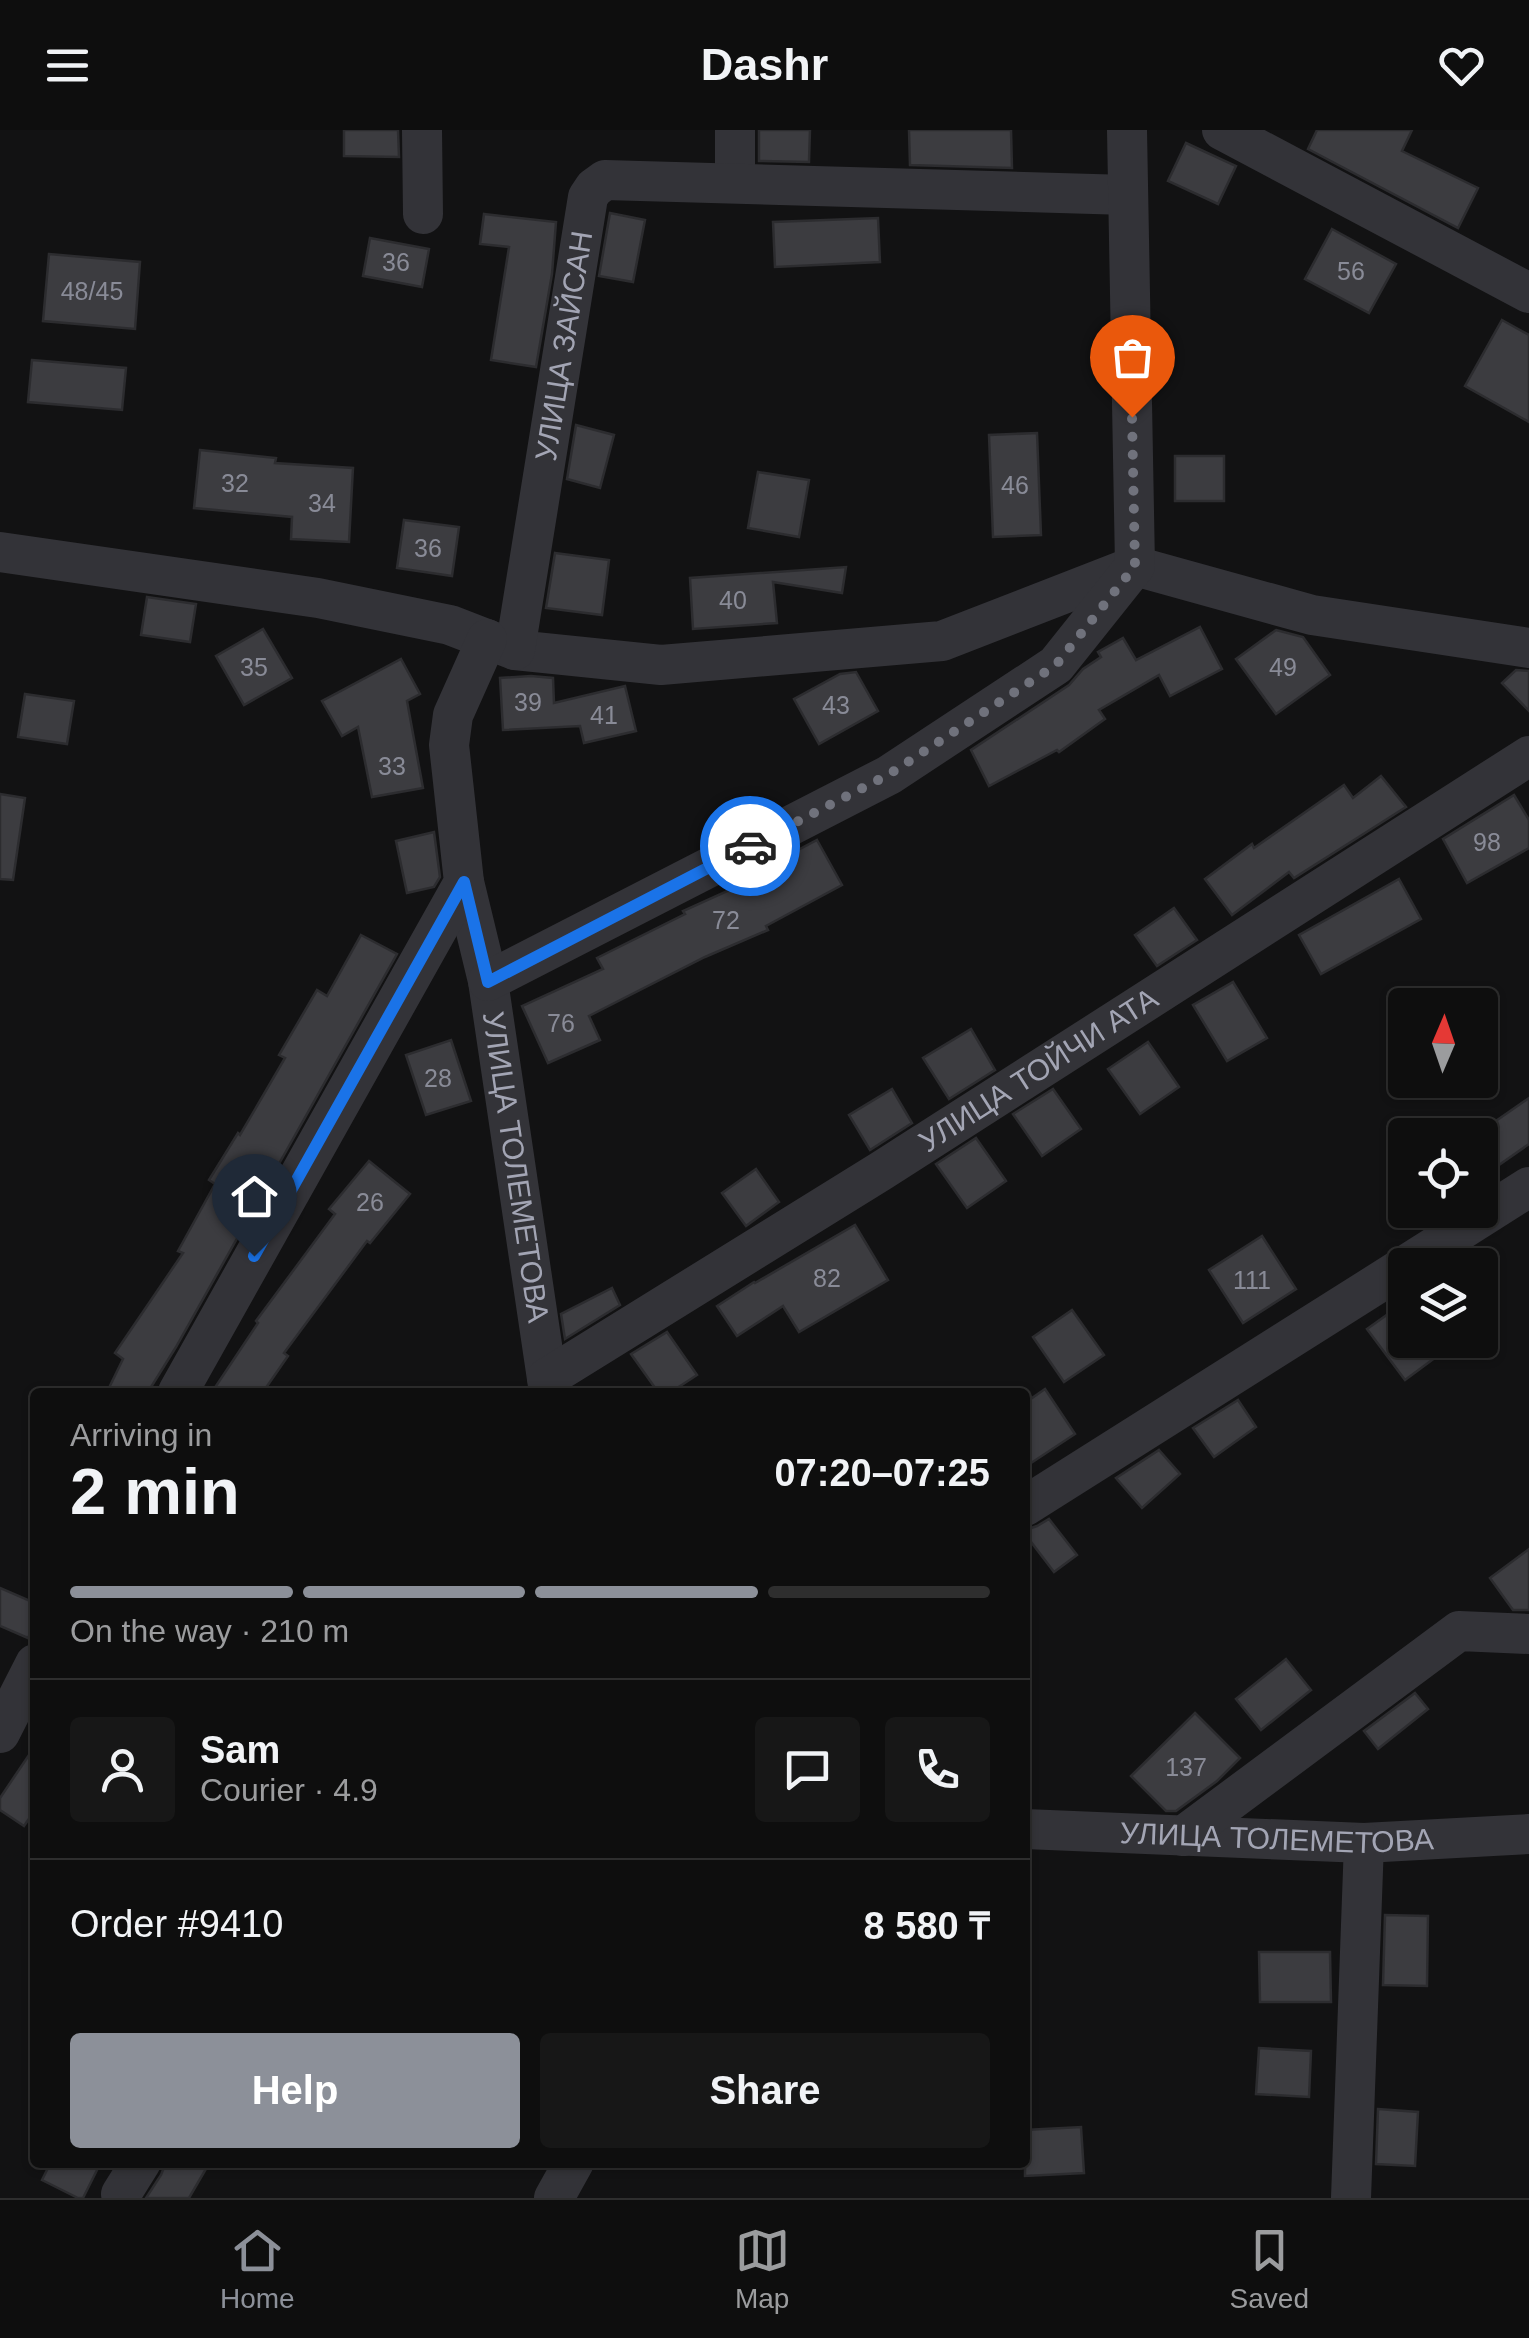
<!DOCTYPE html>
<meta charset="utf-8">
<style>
:root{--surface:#0e0e0e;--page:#171717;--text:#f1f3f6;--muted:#9b9c9e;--line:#2e2e2e;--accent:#8c9099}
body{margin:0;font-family:Arial,sans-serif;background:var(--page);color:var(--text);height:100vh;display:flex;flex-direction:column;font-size:38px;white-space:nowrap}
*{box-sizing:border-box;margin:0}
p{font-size:32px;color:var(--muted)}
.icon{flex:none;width:55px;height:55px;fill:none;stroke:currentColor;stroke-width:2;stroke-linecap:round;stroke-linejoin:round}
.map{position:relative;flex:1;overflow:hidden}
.panel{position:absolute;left:30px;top:1258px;width:1000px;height:780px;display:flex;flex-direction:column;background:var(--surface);border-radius:10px;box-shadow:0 2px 8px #0004,0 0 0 2px var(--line)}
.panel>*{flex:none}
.needle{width:65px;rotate:2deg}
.buttons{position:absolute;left:1388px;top:858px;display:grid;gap:20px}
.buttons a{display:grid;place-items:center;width:110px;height:110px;border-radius:10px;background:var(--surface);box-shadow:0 2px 8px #0004,0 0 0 2px var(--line);font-size:50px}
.pin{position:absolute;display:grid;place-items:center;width:85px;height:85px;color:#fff;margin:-102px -42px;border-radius:50% 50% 50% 0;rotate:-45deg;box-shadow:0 0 10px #0007}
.pin .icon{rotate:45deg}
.courier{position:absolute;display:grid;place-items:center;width:100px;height:100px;margin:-50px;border:8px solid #1a73e8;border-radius:50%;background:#fff;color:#222;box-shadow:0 2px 12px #0007}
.head em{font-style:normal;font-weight:600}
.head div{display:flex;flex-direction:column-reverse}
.head{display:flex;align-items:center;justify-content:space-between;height:170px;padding:0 40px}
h1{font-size:65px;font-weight:600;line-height:75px}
.bar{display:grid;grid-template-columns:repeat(4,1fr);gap:15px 10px;align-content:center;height:120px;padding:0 40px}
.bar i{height:12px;border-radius:8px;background:var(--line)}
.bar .active{background:var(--accent)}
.bar p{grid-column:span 4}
.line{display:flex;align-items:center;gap:25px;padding:0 40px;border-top:2px solid var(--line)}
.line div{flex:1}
.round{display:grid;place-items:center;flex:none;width:105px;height:105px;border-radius:10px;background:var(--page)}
.cta{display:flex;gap:20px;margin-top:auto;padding:20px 40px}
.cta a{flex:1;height:115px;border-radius:10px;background:var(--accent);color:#fff;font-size:40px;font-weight:600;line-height:115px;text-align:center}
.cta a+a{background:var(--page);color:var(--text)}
header{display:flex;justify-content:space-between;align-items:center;height:130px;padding:0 40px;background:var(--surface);font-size:45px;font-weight:600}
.dock{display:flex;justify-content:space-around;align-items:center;height:140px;border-top:2px solid var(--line);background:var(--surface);font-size:28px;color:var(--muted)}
.dock a{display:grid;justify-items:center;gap:5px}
.dock .active{color:var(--accent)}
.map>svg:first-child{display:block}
.building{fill:#3c3c40;stroke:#2c2c2f;stroke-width:2.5}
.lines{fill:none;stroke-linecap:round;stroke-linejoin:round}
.minor{stroke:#333338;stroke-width:40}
.done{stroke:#70727c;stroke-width:10;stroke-dasharray:0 18}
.route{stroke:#1a73e8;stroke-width:12}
.labels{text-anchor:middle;stroke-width:10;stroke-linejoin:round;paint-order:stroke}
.number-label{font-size:25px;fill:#898b97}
.street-label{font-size:30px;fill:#a3a5b4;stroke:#0d0d0e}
</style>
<header><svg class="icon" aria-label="menu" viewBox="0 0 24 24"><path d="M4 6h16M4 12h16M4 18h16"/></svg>Dashr<svg class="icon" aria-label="heart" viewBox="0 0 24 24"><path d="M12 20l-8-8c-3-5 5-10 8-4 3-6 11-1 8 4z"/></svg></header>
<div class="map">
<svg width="1529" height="2068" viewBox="0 0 1529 2068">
<rect width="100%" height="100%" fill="#121213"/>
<g class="building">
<polygon points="344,0 398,0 399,27 344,26"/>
<polygon points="759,0 810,0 809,32 759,31"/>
<polygon points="909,0 1011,0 1012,38 910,35"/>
<polygon points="1317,0 1412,0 1402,21 1478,58 1458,98 1308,19"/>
<polygon points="1186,13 1236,36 1218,74 1168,51"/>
<polygon points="610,83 645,90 633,152 599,146"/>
<polygon points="484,84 556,92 552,144 536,237 491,230 509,117 480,114"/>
<polygon points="878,88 880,132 775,137 773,92"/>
<polygon points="1332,99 1396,134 1369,183 1305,149"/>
<polygon points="370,108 429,119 422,157 363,146"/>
<polygon points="49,124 140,132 135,199 43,191"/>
<polygon points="1502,190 1529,205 1529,292 1465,256"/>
<polygon points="32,230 126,238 122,280 28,272"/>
<polygon points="576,295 614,305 600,358 567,349"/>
<polygon points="1037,303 1041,405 993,407 989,305"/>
<polygon points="200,320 276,328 275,333 353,338 349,412 291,409 292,387 194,378"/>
<rect x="1175" y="326" width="49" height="45"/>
<polygon points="758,342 809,350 799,407 748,398"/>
<polygon points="404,390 459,397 452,446 397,438"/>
<polygon points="555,423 609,430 602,485 546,478"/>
<polygon points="846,437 842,463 773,452 777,493 693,499 690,448"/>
<polygon points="147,467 196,474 190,512 141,505"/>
<polygon points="1200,497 1222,539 1170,566 1159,545 1099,580 1105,589 1059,622 1057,620 989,656 971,620 1069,555 1083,539 1101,527 1098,522 1123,508 1136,530"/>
<polygon points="263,499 292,548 244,575 216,526"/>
<polygon points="1276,500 1303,507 1330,545 1276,584 1236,529"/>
<polygon points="401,529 420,564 407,571 423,658 372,667 358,597 342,606 322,571"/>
<polygon points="1516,540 1529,541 1529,581 1502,553"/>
<polygon points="856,542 878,581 819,614 794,569 840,544"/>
<polygon points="531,546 553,548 554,573 625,556 636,601 584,613 580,596 503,600 500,548"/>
<polygon points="25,564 74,571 67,614 18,607"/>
<polygon points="1381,646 1406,677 1294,748 1289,742 1232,785 1205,749 1252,714 1254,718 1344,655 1353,668"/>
<polygon points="0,664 25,668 13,750 0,749"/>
<polygon points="1514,665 1529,690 1529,718 1467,753 1443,709"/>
<polygon points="434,702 440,747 434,757 407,763 396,711"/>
<polygon points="817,710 842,755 766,796 768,800 705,827 589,886 600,910 548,933 522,876 603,839 597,828 685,784 683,781 769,742 766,737"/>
<polygon points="1399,749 1421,789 1321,844 1299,805"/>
<polygon points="1174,778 1197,810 1157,836 1135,805"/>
<polygon points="361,805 397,824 176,1217 148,1262 107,1262 123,1229 115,1223 183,1123 178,1121 215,1054 209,1050 238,1003 240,1005 285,928 279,925 317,860 327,866"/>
<polygon points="1233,852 1267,908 1227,931 1193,875"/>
<polygon points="971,899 995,940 949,969 923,928"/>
<polygon points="451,910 471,971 426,985 406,925"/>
<polygon points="1148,912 1179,957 1140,984 1108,939"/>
<polygon points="892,959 912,993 870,1020 849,985"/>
<polygon points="1053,959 1081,999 1042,1026 1013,984"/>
<polygon points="1529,968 1529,1014 1499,1035 1480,1008 1480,1005 1477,1004"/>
<polygon points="976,1008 1006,1051 967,1078 936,1034"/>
<polygon points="369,1031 410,1064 370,1113 367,1111 284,1223 288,1226 263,1262 212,1262 258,1193 256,1191 335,1084 329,1079"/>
<polygon points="756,1039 779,1072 746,1096 722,1063"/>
<polygon points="855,1095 888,1150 799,1202 783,1176 737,1206 717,1176 754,1152 755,1153"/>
<polygon points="1262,1106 1296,1159 1243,1193 1209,1140"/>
<polygon points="612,1158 620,1175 565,1209 561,1184"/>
<polygon points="1405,1172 1405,1210 1459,1210 1405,1250 1367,1199"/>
<polygon points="1072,1180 1104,1225 1064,1252 1033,1207"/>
<polygon points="667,1202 697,1245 671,1262 658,1262 631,1224"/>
<polygon points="1045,1259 1075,1304 1025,1337 1025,1273"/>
<polygon points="1238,1270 1256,1297 1214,1327 1193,1298"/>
<polygon points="1159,1320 1180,1344 1142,1378 1116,1348"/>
<polygon points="1049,1389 1077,1425 1054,1442 1025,1404 1025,1400 1037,1396"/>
<polygon points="1529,1419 1529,1480 1513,1480 1490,1448"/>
<polygon points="0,1458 35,1473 35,1493 28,1508 0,1496"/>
<polygon points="1286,1529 1311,1560 1261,1600 1236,1569"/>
<polygon points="1415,1563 1428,1579 1378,1619 1364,1601"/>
<polygon points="1195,1583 1240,1628 1217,1651 1176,1681 1166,1681 1131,1646"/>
<polygon points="35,1616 35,1680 24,1696 0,1680 0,1668"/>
<polygon points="1385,1785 1428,1786 1427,1856 1383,1855"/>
<polygon points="1259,1822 1330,1822 1331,1872 1260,1872"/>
<polygon points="1259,1918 1311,1921 1309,1967 1256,1964"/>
<polygon points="1378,1979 1418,1982 1415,2036 1376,2034"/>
<polygon points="1081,1997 1084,2043 1025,2046 1025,2000"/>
<polygon points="51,2032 101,2032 83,2068 78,2068 42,2050"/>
<polygon points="166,2032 210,2032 189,2068 146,2068 161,2045"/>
</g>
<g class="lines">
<g class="minor">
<polyline points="422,0 423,84"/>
<polyline points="735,0 735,53"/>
<polyline points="1222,0 1529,163"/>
<polyline points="0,422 318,468 450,495 515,520 661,535 942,511 1135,436 1312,485 1529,518"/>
<path id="s1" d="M515,520l73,-453 6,-9 11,-8 523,15"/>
<path id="s2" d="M464,752l24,99 61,411"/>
<polyline points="488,851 889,645 1056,535 1135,436 1127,0"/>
<polyline points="1406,1135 1529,1057"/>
<path id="s3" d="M547,1248l334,-207 648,-415"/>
<polyline points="178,1262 464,752 449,615 453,585 487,509"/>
<polyline points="1025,1376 1405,1136"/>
<polyline points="0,1603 35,1534"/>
<path id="s4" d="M1025,1699l339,14 165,-9"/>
<polyline points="1183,1706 1459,1501 1529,1504"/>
<polyline points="121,2064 141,2032"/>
<polyline points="554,2068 574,2032"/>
<polyline points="1351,2068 1364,1713"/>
</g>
</g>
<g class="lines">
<polyline class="done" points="750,716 888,645 1056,535 1135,436 1132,287"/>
<polyline class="route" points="254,1126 464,752 488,852 750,716"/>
</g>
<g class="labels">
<g class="number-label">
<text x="396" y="141">36</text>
<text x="1351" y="150">56</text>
<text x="92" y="170">48/45</text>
<text x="235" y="362">32</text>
<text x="1015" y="364">46</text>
<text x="322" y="382">34</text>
<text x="428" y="427">36</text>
<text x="733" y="479">40</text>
<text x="254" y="546">35</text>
<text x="1283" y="546">49</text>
<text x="528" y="581">39</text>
<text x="836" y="584">43</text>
<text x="604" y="594">41</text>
<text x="392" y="645">33</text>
<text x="1487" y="721">98</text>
<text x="726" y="799">72</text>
<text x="561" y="902">76</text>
<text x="438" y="957">28</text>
<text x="370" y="1081">26</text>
<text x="827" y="1157">82</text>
<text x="1252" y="1159">111</text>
<text x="1186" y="1646">137</text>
</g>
<g class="street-label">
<text dy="10" stroke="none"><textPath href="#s1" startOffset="308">УЛИЦА ЗАЙСАН</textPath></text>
<text dy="10" stroke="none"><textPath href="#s3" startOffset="580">УЛИЦА ТОЙЧИ АТА</textPath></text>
<text dy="10" stroke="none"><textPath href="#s2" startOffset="290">УЛИЦА ТОЛЕМЕТОВА</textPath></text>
<text dy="10" stroke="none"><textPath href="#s4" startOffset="252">УЛИЦА ТОЛЕМЕТОВА</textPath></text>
</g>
</g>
</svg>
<div class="buttons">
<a><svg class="needle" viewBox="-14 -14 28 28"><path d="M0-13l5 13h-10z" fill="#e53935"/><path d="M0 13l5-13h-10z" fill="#9b9c9e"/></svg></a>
<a><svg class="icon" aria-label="locate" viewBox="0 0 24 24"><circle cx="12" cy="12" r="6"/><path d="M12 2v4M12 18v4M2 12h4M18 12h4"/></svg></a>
<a><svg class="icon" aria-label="layers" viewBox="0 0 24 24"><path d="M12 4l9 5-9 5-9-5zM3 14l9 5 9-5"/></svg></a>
</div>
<div class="pin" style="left:1132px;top:287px;background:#ea580c"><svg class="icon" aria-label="bag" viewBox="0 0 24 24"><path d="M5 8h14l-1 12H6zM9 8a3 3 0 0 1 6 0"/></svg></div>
<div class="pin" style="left:254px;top:1126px;background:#1f2937"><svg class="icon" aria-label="home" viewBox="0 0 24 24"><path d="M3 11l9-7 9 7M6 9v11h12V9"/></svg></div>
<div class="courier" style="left:750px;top:716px"><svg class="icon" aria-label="car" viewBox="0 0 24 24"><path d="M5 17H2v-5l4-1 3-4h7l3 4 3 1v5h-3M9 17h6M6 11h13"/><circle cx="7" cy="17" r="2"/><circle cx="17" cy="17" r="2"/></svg></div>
<section class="panel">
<div class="head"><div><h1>2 min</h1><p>Arriving in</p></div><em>07:20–07:25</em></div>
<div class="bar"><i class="active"></i><i class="active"></i><i class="active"></i><i></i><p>On the way · 210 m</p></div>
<div class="line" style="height:180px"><a class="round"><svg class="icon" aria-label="person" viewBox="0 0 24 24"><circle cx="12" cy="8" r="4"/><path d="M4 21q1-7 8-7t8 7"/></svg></a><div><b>Sam</b><p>Courier · 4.9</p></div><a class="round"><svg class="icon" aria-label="chat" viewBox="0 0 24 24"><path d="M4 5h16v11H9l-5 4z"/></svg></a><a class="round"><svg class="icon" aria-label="phone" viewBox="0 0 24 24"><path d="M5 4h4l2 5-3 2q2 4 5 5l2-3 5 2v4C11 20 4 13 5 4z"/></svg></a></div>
<div class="line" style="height:130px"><div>Order #9410</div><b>8 580 ₸</b></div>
<div class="cta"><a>Help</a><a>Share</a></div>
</section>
</div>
<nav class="dock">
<a class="active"><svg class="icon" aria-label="home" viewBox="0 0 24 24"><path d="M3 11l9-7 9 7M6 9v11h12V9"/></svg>Home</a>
<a><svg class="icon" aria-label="map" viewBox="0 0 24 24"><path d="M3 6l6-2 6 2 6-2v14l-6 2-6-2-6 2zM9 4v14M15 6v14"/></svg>Map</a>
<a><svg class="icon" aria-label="saved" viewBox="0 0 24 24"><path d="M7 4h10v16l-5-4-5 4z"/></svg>Saved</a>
</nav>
